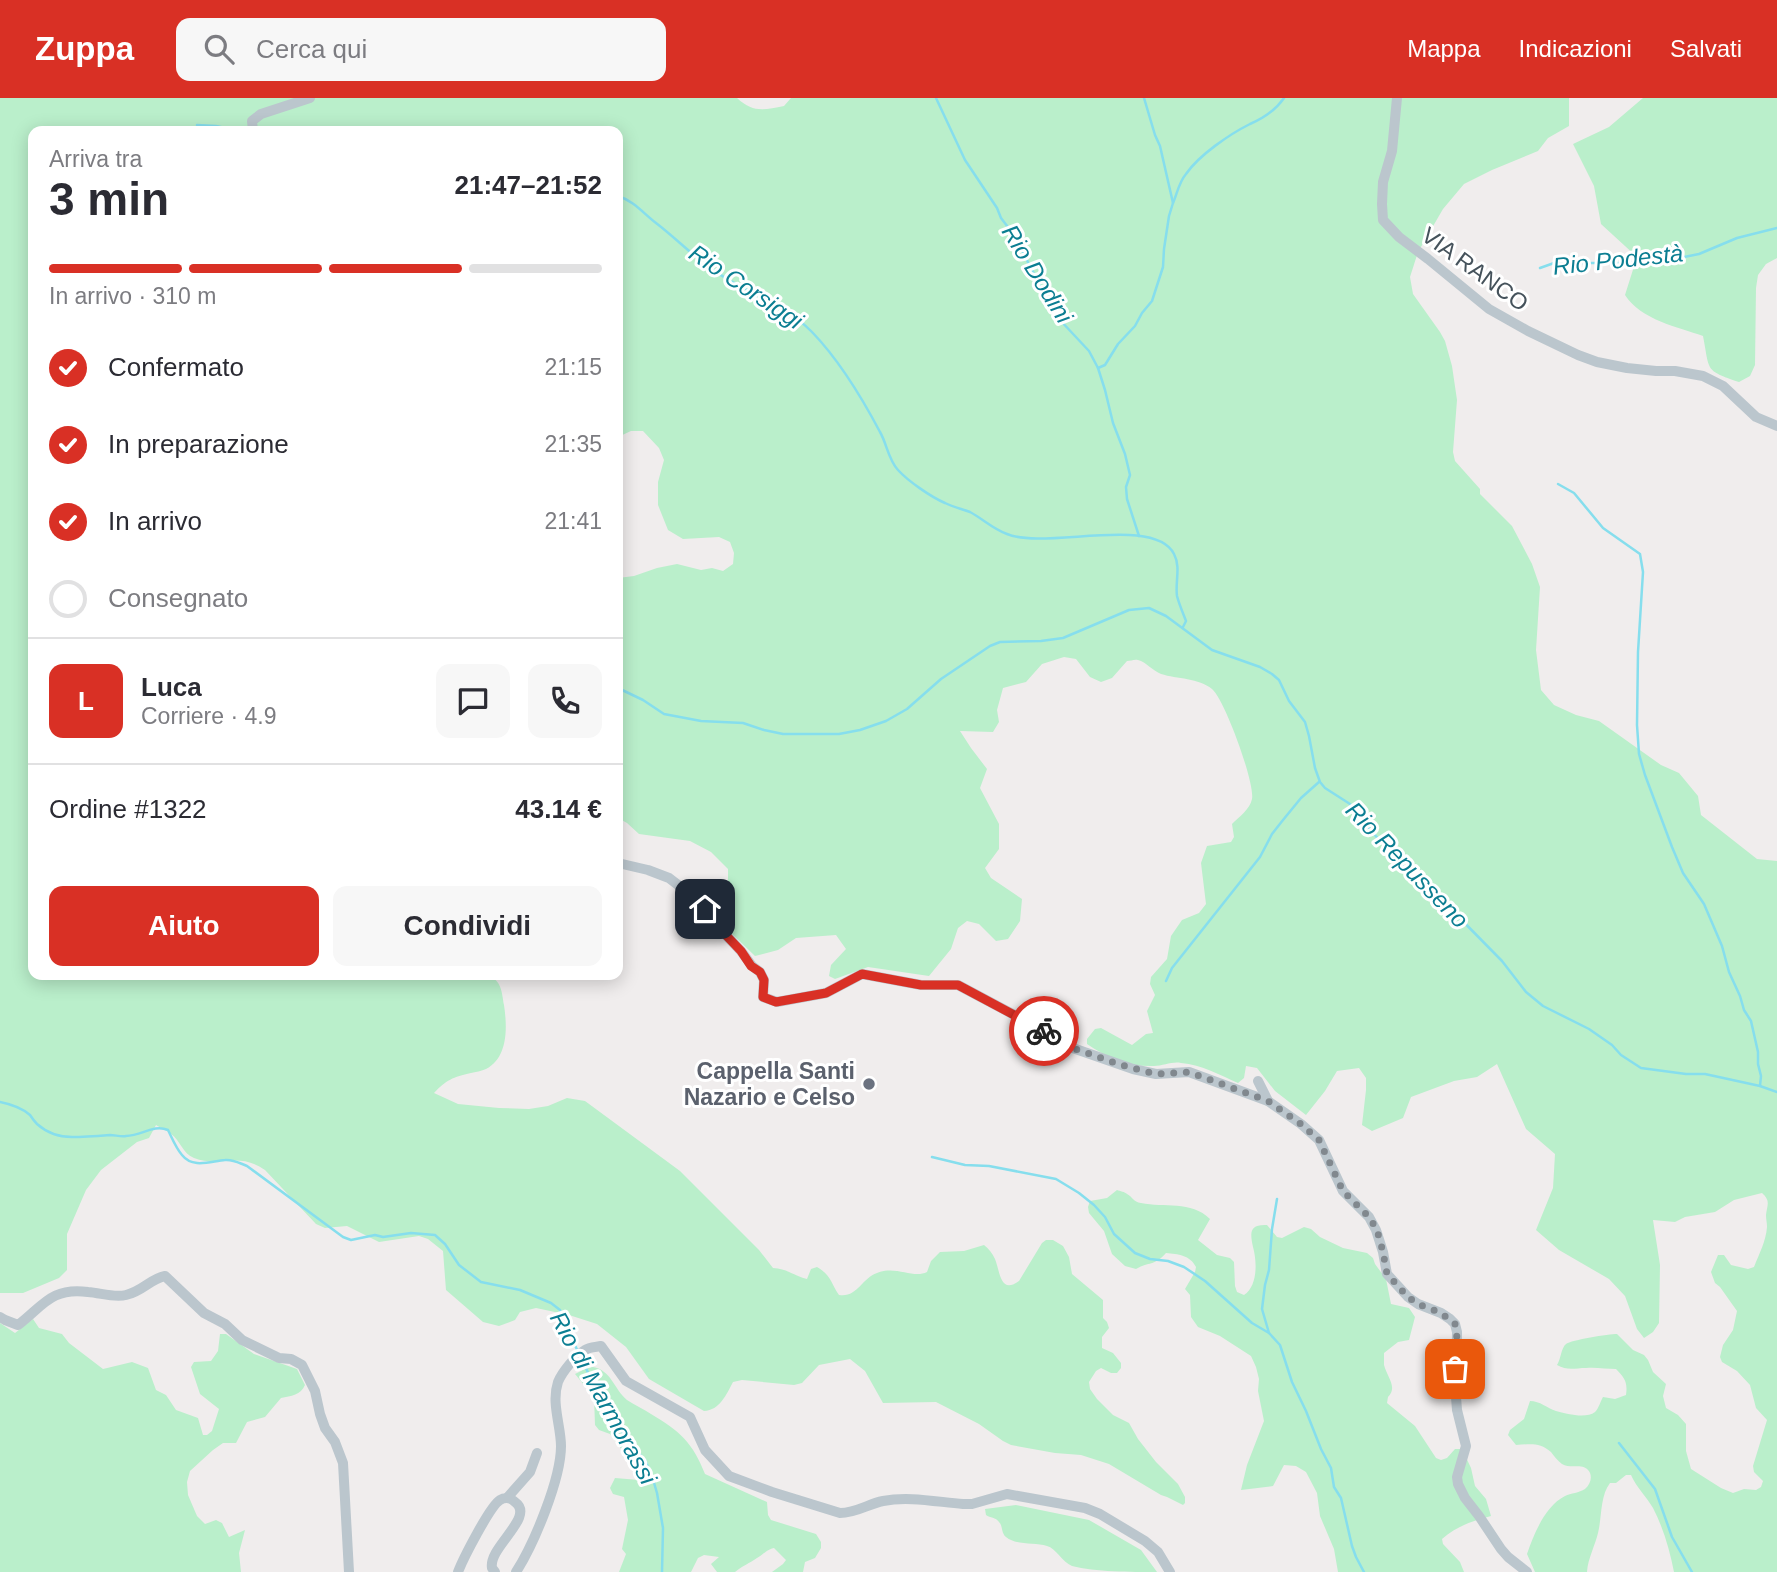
<!DOCTYPE html>
<html lang="it">
<meta charset="utf-8">
<style>
:root{--surface:#fff;--page:#f7f7f7;--text:#2b2b33;--muted:#7c7c81;--line:#e1e1e2;--accent:#d93025}
body{margin:0;font-family:Arial,sans-serif;background:var(--page);color:var(--text);height:100vh;display:flex;flex-direction:column;font-size:26px;white-space:nowrap}
*{box-sizing:border-box;margin:0}
p{font-size:23px;color:var(--muted)}
.icon{flex:none;width:38px;height:38px;fill:none;stroke:currentColor;stroke-width:2;stroke-linecap:round;stroke-linejoin:round}
.map{position:relative;flex:1;overflow:hidden}
.sheet{position:absolute;left:28px;top:28px;width:595px;height:854px;display:flex;flex-direction:column;background:var(--surface);border-radius:14px;box-shadow:0 4px 18px #0003}
.sheet>*{flex:none}
.pin{position:absolute;display:grid;place-items:center;width:60px;height:60px;color:#fff;margin:-30px;border-radius:14px;box-shadow:0 4px 10px #0006}
.courier{position:absolute;display:grid;place-items:center;width:70px;height:70px;margin:-35px;border:5px solid #d93025;border-radius:50%;background:#fff;color:#222;box-shadow:0 2px 9px #0007}
.summary em{font-style:normal;font-weight:800}
.summary div{display:flex;flex-direction:column-reverse}
.summary{display:flex;align-items:center;justify-content:space-between;height:119px;padding:0 21px}
h1{font-size:46px;font-weight:800;line-height:52px}
.bar{display:grid;grid-template-columns:repeat(4,1fr);gap:10px 7px;align-content:center;height:84px;padding:0 21px}
.bar i{height:9px;border-radius:5px;background:var(--line)}
.bar .active{background:var(--accent)}
.bar p{grid-column:span 4}
.line{display:flex;align-items:center;gap:18px;padding:0 21px;border-top:2px solid var(--line)}
.line div{flex:1}
.round{display:grid;place-items:center;flex:none;width:74px;height:74px;border-radius:14px;background:var(--page)}
ol{padding:0 21px;list-style:none}
li{display:flex;align-items:center;gap:21px;height:77px}
li p{margin-inline-start:auto}
li .icon{padding:7px;border-radius:50%;background:var(--accent);color:#fff;stroke-width:4}
li:last-child{color:var(--muted)}
li i{width:38px;height:38px;border:4px solid var(--line);border-radius:50%}
.action{display:flex;gap:14px;margin-top:auto;padding:14px 21px}
.action a{flex:1;height:80px;border-radius:14px;background:var(--accent);color:#fff;font-size:28px;font-weight:800;line-height:80px;text-align:center}
.action a+a{background:var(--page);color:var(--text)}
header{display:flex;align-items:center;gap:42px;box-sizing:border-box;height:98px;padding:0 35px;background:var(--accent);color:#fff}
header strong{font-size:33px}
nav{display:flex;gap:38px;margin-inline-start:auto;font-size:24px}
.search{width:490px;height:63px;background:var(--page);display:flex;align-items:center;gap:18px;box-sizing:border-box;padding:0 24px;border-radius:14px;color:var(--muted);font-size:26px}
.map>svg:first-child{display:block}
.green{fill:#baefcb}
.lines{fill:none;stroke-linecap:round;stroke-linejoin:round}
.stream{stroke:#86deed;stroke-width:2.5}
.minor{stroke:#bbc6cd;stroke-width:10}
.done{stroke:#81888e;stroke-width:7;stroke-dasharray:0 12.6}
.route{stroke:#d93025;stroke-width:9}
.worship-dot{fill:#6b7280;stroke:#fff;stroke-width:2.5}
.labels{text-anchor:middle;stroke-width:6;stroke-linejoin:round;paint-order:stroke}
.street-label{font-size:23px;fill:#45525b;stroke:#fff}
.worship-label{font-size:23px;font-weight:bold;fill:#5b616d;stroke:#fff;text-anchor:end}
.water-label{font-size:24px;font-style:italic;fill:#0b7e92;stroke:#fff}
</style>
<header>
<strong>Zuppa</strong>
<div class="search"><svg class="icon" aria-label="search" viewBox="0 0 24 24"><circle cx="10" cy="10" r="6"/><path d="M15 15l6 6"/></svg>Cerca qui</div>
<nav><a>Mappa</a><a>Indicazioni</a><a>Salvati</a></nav>
</header>
<div class="map">
<svg width="1777" height="1474" viewBox="0 0 1777 1474">
<rect width="100%" height="100%" fill="#f0eded"/>
<g class="green">
<path d="M0,0h737c16,15 27,12 47,8l7,-8h778v28l-21,12 -10,13 -46,19 -28,14 -21,25 -25,43 -8,25 3,17 27,38 5,9 7,25 5,34 -4,52 2,9 25,28v5l32,32 20,38 8,23 -4,63 5,40 13,15 22,10 23,6 62,44 18,8 19,23 3,19 56,44 20,2v711h-103c-4,-21 -11,-45 -21,-64 -7,-12 -17,-21 -22,-33h-5l-10,8h-6c-10,13 -8,34 -12,50 -3,13 -10,25 -11,39h-52l-8,-18c7,-20 18,-48 38,-58 6,-3 14,-3 20,-7 6,-5 8,-14 3,-19 -6,-7 -18,-1 -26,-6 -4,-3 -8,-8 -11,-12 -11,-10 -21,-8 -35,-7l-8,-10 2,-5 14,-11 6,-18c10,0 17,7 26,10 11,3 30,8 39,1 4,-4 5,-10 8,-15l12,2 11,-4c2,-13 -2,-18 -10,-26 -10,0 -20,-2 -30,-1 -11,0 -19,3 -29,-3 4,-6 4,-17 9,-21 5,-4 43,-10 51,-10l16,16 11,5 4,5 5,12 13,12 -3,12 3,12 12,7 8,9v27l5,18 30,19 12,5 11,-4 12,1 5,-3 2,-6 -9,-9 -1,-6 14,-46 -11,-12 -6,-23 -13,-14 -15,-9 -2,-5 3,-12 10,-15 4,-19 -17,-24 -5,-4 -4,-11 7,-17h6l7,10 17,4 6,-2c5,-13 12,-26 13,-40 0,-4 -1,-8 -1,-12 1,-10 5,-14 -4,-22l-28,7 -19,12 -30,5 -10,5 -22,-2 7,45 -1,58 -6,9 -9,6 -7,-9 -12,-33 -16,-17 -50,-29 -23,-20 17,-42 2,-34 -29,-25 -29,-65 -20,13 -23,4 -43,16 -8,21 -31,13 -10,-6 4,-35v-12l-7,-10 -22,3 -12,20 -19,24 -31,-24 -18,-23 -11,-2 -2,12 -6,5c-18,-8 -36,-18 -57,-20 -8,-2 -18,3 -27,3 -24,1 -47,-8 -67,-22v-5l8,-10 6,-1 31,17 14,-11 7,-1 -6,-22 8,-16 -5,-11 1,-7 16,-18 4,-23 11,-16 17,-7 7,-9 -5,-41 6,-17 24,-4 3,-5 -2,-13c7,-7 18,-15 20,-25 3,-16 -27,-99 -40,-110 -13,-11 -35,-10 -51,-15 -8,-3 -15,-12 -23,-14 -4,-1 -7,1 -11,1l-15,17 -11,4 -11,-5 -14,-18 -12,-2 -22,7 -16,18 -23,6 -6,22 2,12 -6,10 -33,-1 11,17 16,21 -7,19 19,36v25l-14,19 6,10 31,21 -2,22 -12,18 -12,2 -17,-17 -12,-3 -9,7 -7,21 -22,27 -61,-9 -33,12 -6,-3 2,-11 15,-16 -10,-14 -40,3 -18,12 -23,6 -35,-34 -5,-10 -1,-12 14,-20v-11l-17,-17 -21,-11 -51,-7 -12,-11 -9,-5v-240l16,-2 23,-8 20,-4 24,6 11,-2 11,3 10,-7 1,-11 -4,-11 -11,-5 -36,2 -15,-9 -10,-25v-23l6,-22 -5,-12 -16,-17h-12l-13,6v-306h-585v844h415c13,5 29,-5 43,2 11,5 11,17 13,28 3,20 5,52 -18,64 -4,2 -11,3 -15,4 -18,4 -25,7 -37,20l24,11 41,4 30,1 19,-3 19,-8 18,3 95,70 79,79 14,18c15,1 19,7 34,11l4,-10 6,-2c15,9 13,15 22,28 18,3 23,-17 38,-22 19,-8 36,6 50,-1l4,-11 9,-9 24,-1 20,-6c5,4 8,8 11,14 5,12 5,36 24,22l23,-38 4,-3h7l10,6 6,11 3,17 31,26v18l4,4 2,6 -7,9v11l11,5 8,10v5l-4,5h-6l-10,-5 -5,3 -7,11 1,7 7,10 16,16 16,8 9,16 18,23 22,22 7,13v6l-2,2 -16,-8 -6,-2 -52,-31 -28,-9 -26,-2 -44,-8 -8,-4 -24,-17 -43,-22 -53,1 -18,-32 -15,-12 -31,6 -17,18 -8,2 -52,-5 -9,2c-7,13 -13,28 -29,29l-55,-32 -23,-32 -29,-23 -28,-9 -33,-7 -16,4 -5,8 -16,6 -16,-4 -37,-32 -3,-39 -15,-12 -9,-3 -40,6 -32,-16 -22,2 -9,-4 -51,-54c-27,-19 -45,-2 -71,-12 -11,-4 -14,-18 -23,-24 -4,-4 -11,-6 -15,-9l-7,13 -12,4 -36,28 -15,20 -19,44v36l-8,8 -36,15h-23z"/>
<path d="M1643,0h134v160l-11,6 -8,11 -2,13 -1,77 -5,11 -11,6c-35,-12 -29,-11 -36,-46 -25,-9 -62,-16 -78,-41l12,-38 -36,-33 -7,-38 -21,-42 36,-17z"/>
<path d="M1117,1092c3,1 8,2 10,4 6,3 6,8 14,9 23,5 50,-3 69,16l-12,21 19,15 13,3 4,4 1,24 2,6 7,3c14,-9 13,-34 9,-48 -3,-14 -4,-23 14,-22l10,12 5,1 22,-11 7,2 9,8 23,11 24,5 6,5 2,6 11,15 5,25 18,4 6,9 -6,23 -11,2 -14,11c0,4 0,8 0,12 3,12 14,22 4,32l-1,6 28,23 21,32 5,2 6,-2 8,-9h7l9,19 4,18 11,13 5,17c-19,5 -34,10 -49,23l1,5 17,18 4,10h-126l-4,-23 -14,-33 -3,-23 -11,-21 -10,-6 -12,-1 -11,21 -32,4 6,-25 17,-44 -6,-30 1,-12 -3,-12 -5,-11 -31,-20 -22,-9 -7,-10 -1,-22 -5,-6 10,-17 1,-5c-6,-12 -18,-13 -30,-14 -13,14 -16,8 -30,16l-11,-3 -13,-12 -8,-23 -15,-18 -1,-6 2,-6 17,-3z"/>
<path d="M33,1221l6,9 23,6 7,9 34,26 29,-7 16,6 8,22 10,5 10,15 22,8 5,17h4l5,-4 7,-22 -19,-15 -9,-27 3,-5 17,-1 7,-10 2,-17h6l28,20 43,15 8,16c-4,10 -14,11 -24,13l-16,19 -18,5 -11,21h-13l-10,7 -23,21 -3,11 1,13 9,21 8,8 11,-4 6,3 7,14 16,-7 -6,23 2,19h-241v-249l15,10z"/>
<path d="M593,1269c18,3 21,22 34,33 7,5 17,9 24,14 29,17 42,29 54,60l62,28 1,13 3,5 45,14 5,8v6l-6,10 -10,4 -2,10h-31l11,-8 3,-4 -12,-12c-8,2 -10,6 -17,10 -7,5 -15,8 -22,14h-18l-6,-8 8,-7 -15,-2 -6,3 -7,14h-72l7,-18 -4,-5 6,-29 -4,-23 -11,-3 -3,-6 5,-10 24,2 5,-4 -1,-5 -11,-8 -22,-29 -11,-4 -4,-5 -1,-28 -19,-23 12,-6z"/>
<path d="M1016,1407l73,15 52,30 16,22c-26,0 -62,0 -85,-6 -10,-4 -16,-18 -25,-20 -12,-4 -30,0 -41,-9 -5,-4 -3,-11 -7,-15 -3,-5 -9,-4 -13,-7l-1,-6z"/>
</g>
<g class="lines">
<g class="stream">
<polyline points="936,0 965,62 997,110 1001,120 1014,137 1049,205 1060,222 1089,253 1098,270 1105,292 1113,325 1125,356 1130,377 1126,389 1127,401 1139,438"/>
<polyline points="197,27 216,28 239,33"/>
<path d="M618,98c16,5 25,17 38,27 17,13 32,28 49,41 33,27 77,37 107,68 28,29 49,64 68,100 7,12 8,27 18,38 10,11 33,27 47,33 8,4 17,6 25,9 13,7 23,17 37,22 38,16 147,-19 167,20 7,13 1,28 3,42 2,8 6,17 9,25l-3,6"/>
<path d="M1173,105c4,-9 6,-21 13,-29 13,-19 44,-40 64,-50 14,-6 25,-13 34,-26"/>
<polyline points="1540,170 1554,165 1620,165 1669,162 1699,156 1737,140 1777,130"/>
<polyline points="1098,270 1105,267 1118,246 1135,228 1142,215 1152,203 1163,169 1164,151 1169,118 1173,105 1160,48 1155,37 1144,0"/>
<polyline points="1558,386 1574,395 1603,430 1640,456 1643,474 1638,554 1637,627 1639,656 1645,677 1672,749 1683,775 1704,806 1722,848 1729,874 1740,898 1744,912 1751,923 1758,954 1758,966 1761,978 1760,988"/>
<polyline points="618,590 643,602 664,616 701,623 743,625 764,632 783,636 839,636 860,632 886,623 907,611 941,581 990,548 1000,544 1041,543 1063,540 1129,512 1149,510 1166,518 1212,552 1260,569 1272,576 1279,582 1289,603 1305,624 1309,638 1315,670 1320,684 1325,690 1350,706 1373,735 1407,772 1444,804 1502,863 1526,894 1543,908 1589,931 1612,947 1621,957 1641,970 1686,976 1705,976 1760,988 1777,994"/>
<polyline points="1166,883 1172,870 1260,759 1272,736 1283,722 1301,700 1319,684"/>
<path d="M0,1004c10,2 22,6 30,13 2,3 4,6 7,9 9,8 22,13 35,13 12,0 25,-1 38,-2 5,0 11,2 16,1 16,0 27,-12 42,-6 4,8 8,18 14,25 11,14 29,6 43,5 8,-1 14,3 22,6l96,71 8,3 24,-5 8,2 28,-4 24,2 10,9 14,21 22,17 39,8 31,13 9,7 18,42"/>
<polyline points="932,1059 965,1067 989,1068 1056,1081 1079,1095 1094,1107 1105,1119 1114,1136 1135,1155 1150,1161 1168,1163 1184,1169 1205,1183 1252,1225 1269,1235"/>
<polyline points="1277,1101 1272,1131 1269,1172 1265,1187 1262,1211 1269,1235 1280,1247 1292,1284 1306,1313 1321,1351 1331,1370 1334,1389 1341,1400 1352,1448 1356,1459 1364,1474"/>
<polyline points="582,1260 599,1302 615,1321 625,1340 645,1362 652,1378 657,1395 663,1430 662,1474"/>
<polyline points="1619,1345 1655,1391 1672,1439 1692,1474"/>
</g>
<g class="minor">
<polyline points="1397,0 1392,53 1383,84 1382,106 1383,122 1399,139 1428,161 1489,211 1528,233 1578,257 1597,264 1627,270 1656,273 1675,273 1703,278 1723,288 1756,319 1777,328"/>
<polyline points="253,33 252,23 261,16 310,0"/>
<polyline points="618,765 648,772 669,780 695,800 722,833 741,853 752,868 760,874 764,882 763,899 777,904 826,895 862,876 921,887 958,887 1039,930 1067,948 1133,971 1156,976 1189,974 1268,1003 1301,1026 1319,1042 1343,1093 1369,1119 1376,1132 1383,1154 1387,1176 1408,1199 1418,1206 1441,1215 1450,1221 1455,1226 1457,1234 1456,1299 1457,1312 1466,1348 1457,1379 1458,1386 1465,1400 1479,1418 1501,1451 1508,1459 1527,1474"/>
<polyline points="1258,983 1268,1003"/>
<path d="M0,1219l5,3 13,5c25,-19 33,-38 70,-33 13,1 26,6 38,3 17,-4 24,-16 39,-19l39,37 21,11 17,16 37,18 12,1 11,6 13,26 5,23 5,14 10,14 8,21 6,109"/>
<polyline points="507,1400 530,1374 537,1355"/>
<path d="M458,1474c5,-13 32,-66 42,-72 5,-3 11,-2 15,2 21,15 -27,45 -23,66l3,4"/>
<path d="M516,1474c18,-28 45,-93 45,-126 0,-20 -10,-43 -3,-64 4,-10 18,-27 27,-32 4,-3 11,-3 16,-4l25,35 64,36 15,33 24,26 43,16 68,21c16,0 28,-9 43,-12 26,-5 54,1 80,3h9l35,-10 78,14 15,6 45,27 13,11 12,20"/>
</g>
</g>
<g class="lines">
<polyline class="done" points="1044,933 1067,948 1121,967 1156,976 1189,974 1268,1003 1301,1026 1319,1042 1343,1093 1369,1119 1377,1132 1383,1154 1387,1176 1408,1199 1418,1206 1441,1215 1455,1226 1457,1234 1455,1271"/>
<polyline class="route" points="705,811 722,833 741,853 751,868 760,874 764,882 763,899 776,904 826,895 862,876 921,887 958,887 1044,933"/>
</g>
<circle class="worship-dot" cx="869" cy="986" r="7"/>
<g class="labels">
<g class="street-label">
<text transform="translate(1475 171) rotate(36)" y="8">VIA RANCO</text>
</g>
<g class="worship-label">
<text x="855" y="981">Cappella Santi<tspan x="855" dy="26">Nazario e Celso</tspan></text>
</g>
<g class="water-label">
<text transform="translate(1618 162) rotate(-6)" y="8">Rio Podestà</text>
<text transform="translate(1037 176) rotate(58)" y="8">Rio Dodini</text>
<text transform="translate(746 189) rotate(34)" y="8">Rio Corsiggi</text>
<text transform="translate(1407 767) rotate(46)" y="8">Rio Repusseno</text>
<text transform="translate(603 1300) rotate(61)" y="8">Rio di Marmorassi</text>
</g>
</g>
</svg>
<div class="pin" style="left:1455px;top:1271px;background:#ea580c"><svg class="icon" aria-label="bag" viewBox="0 0 24 24"><path d="M5 8h14l-1 12H6zM9 8a3 3 0 0 1 6 0"/></svg></div>
<div class="pin" style="left:705px;top:811px;background:#1f2937"><svg class="icon" aria-label="home" viewBox="0 0 24 24"><path d="M3 11l9-7 9 7M6 9v11h12V9"/></svg></div>
<div class="courier" style="left:1044px;top:933px"><svg class="icon" aria-label="bike" viewBox="0 0 24 24"><circle cx="6" cy="16" r="4"/><circle cx="18" cy="16" r="4"/><path d="M6 16l4-8h5l3 8M10 8l3 8H6M13 5h3"/></svg></div>
<section class="sheet">
<div class="summary"><div><h1>3 min</h1><p>Arriva tra</p></div><em>21:47–21:52</em></div>
<div class="bar"><i class="active"></i><i class="active"></i><i class="active"></i><i></i><p>In arrivo · 310 m</p></div>
<ol>
<li><svg class="icon" aria-label="check" viewBox="0 0 24 24"><path d="M5 12l5 5 9-10"/></svg>Confermato<p>21:15</p></li>
<li><svg class="icon" aria-label="check" viewBox="0 0 24 24"><path d="M5 12l5 5 9-10"/></svg>In preparazione<p>21:35</p></li>
<li><svg class="icon" aria-label="check" viewBox="0 0 24 24"><path d="M5 12l5 5 9-10"/></svg>In arrivo<p>21:41</p></li>
<li><i></i>Consegnato</li>
</ol>
<div class="line" style="height:126px"><b class="round" style="background:var(--accent);color:#fff">L</b><div><b>Luca</b><p>Corriere · 4.9</p></div><a class="round"><svg class="icon" aria-label="chat" viewBox="0 0 24 24"><path d="M4 5h16v11H9l-5 4z"/></svg></a><a class="round"><svg class="icon" aria-label="phone" viewBox="0 0 24 24"><path d="M5 4h4l2 5-3 2q2 4 5 5l2-3 5 2v4C11 20 4 13 5 4z"/></svg></a></div>
<div class="line" style="height:91px"><div>Ordine #1322</div><b>43.14 €</b></div>
<div class="action"><a>Aiuto</a><a>Condividi</a></div>
</section>
</div>
